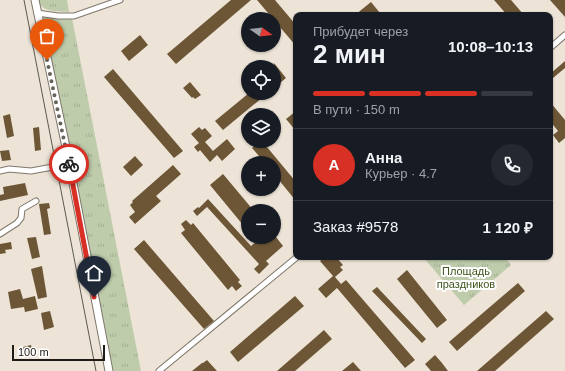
<!DOCTYPE html>
<html lang="ru">
<meta charset="utf-8">
<style>
:root{--surface:#171b24;--page:#242831;--text:#f1f3f6;--muted:#9ea1a6;--line:#363941;--accent:#d93025}
body{margin:0;font-family:Helvetica,sans-serif;background:var(--page);color:var(--text);height:100vh;display:flex;flex-direction:column;font-size:15px;white-space:nowrap}
*{box-sizing:border-box;margin:0}
p{font-size:13px;color:var(--muted)}
.icon{flex:none;width:22px;height:22px;fill:none;stroke:currentColor;stroke-width:2;stroke-linecap:round;stroke-linejoin:round}
.map{position:relative;flex:1;overflow:hidden}
.sheet{position:absolute;left:293px;top:12px;width:260px;height:248px;display:flex;flex-direction:column;background:var(--surface);border-radius:8px;box-shadow:0 1px 3px #0004}
.sheet>*{flex:none}
.needle{width:26px;rotate:105deg}
.buttons{position:absolute;left:241px;top:12px;display:grid;gap:8px}
.buttons a{display:grid;place-items:center;width:40px;height:40px;border-radius:50%;background:var(--surface);box-shadow:0 1px 3px #0004;font-size:20px}
.scale{position:absolute;left:12px;bottom:10px;width:93px;box-sizing:border-box;padding-left:4px;border:2px solid #1f1c17;border-top:0;font-size:11px;line-height:14px;white-space:nowrap;color:#1f1c17;-webkit-text-stroke:3px #fff;paint-order:stroke}
.pin{position:absolute;display:grid;place-items:center;width:34px;height:34px;color:#fff;margin:-41px -17px;border-radius:50% 50% 50% 0;rotate:-45deg;box-shadow:0 0 4px #0007}
.pin .icon{rotate:45deg}
.courier{position:absolute;display:grid;place-items:center;width:40px;height:40px;margin:-20px;border:3px solid #d93025;border-radius:50%;background:#fff;color:#222;box-shadow:0 1px 5px #0007}
.head em{font-style:normal;font-weight:700}
.head div{display:flex;flex-direction:column-reverse}
.head{display:flex;align-items:center;justify-content:space-between;height:68px;padding:0 20px}
h1{font-size:26px;font-weight:700;line-height:30px}
.bar{display:grid;grid-template-columns:repeat(4,1fr);gap:6px 4px;align-content:center;height:48px;padding:0 20px}
.bar i{height:5px;border-radius:3px;background:var(--line)}
.bar .active{background:var(--accent)}
.bar p{grid-column:span 4}
.line{display:flex;align-items:center;gap:10px;padding:0 20px;border-top:1px solid var(--line)}
.line div{flex:1}
.round{display:grid;place-items:center;flex:none;width:42px;height:42px;border-radius:21px;background:var(--page)}
.map>svg:first-child{display:block}
.grass{fill:url(#grass-tufts)}
.building{fill:#6d5636}
.lines{fill:none;stroke-linecap:round;stroke-linejoin:round}
.street-casing{stroke:#7f766b;stroke-width:7}
.secondary-casing{stroke:#7f766b;stroke-width:9}
.street{stroke:#fff;stroke-width:5}
.secondary{stroke:#fff;stroke-width:7}
.tram{stroke:#5c5850;stroke-width:1}
.done{stroke:#67625a;stroke-width:4;stroke-dasharray:0 7.2}
.route{stroke:#d93025;stroke-width:5}
.labels{text-anchor:middle;stroke-width:4;stroke-linejoin:round;paint-order:stroke}
.park-label{font-size:11px;fill:#41561e;stroke:#fff}
</style>
<div class="map">
<svg width="565" height="371" viewBox="0 0 565 371">
<defs>
<pattern id="grass-tufts" width="24" height="20" patternUnits="userSpaceOnUse"><rect width="24" height="20" fill="#beccac"/><path d="M3 7l-1-3M5 7V3M7 7l1-3M15 17l-1-3M17 17v-4M19 17l1-3" fill="none" stroke="#a3af93"/></pattern>
</defs>
<rect width="100%" height="100%" fill="#ede4d7"/>
<g class="grass">
<path d="M38,0h29l2,12c-11,-1 -27,1 -31,-12z"/>
<polygon points="45,17 63,19 72,18 141,371 110,371 43,19"/>
<polygon points="423,257 505,257 511,265 464,305"/>
</g>
<g class="building">
<polygon points="231,0 251,0 176,64 167,54"/>
<polygon points="257,0 275,0 296,25 296,46"/>
<polygon points="494,0 511,0 524,15 507,15"/>
<polygon points="550,0 565,0 565,17"/>
<polygon points="371,2 380,13 377,15 355,15"/>
<polygon points="140,35 148,45 129,61 121,51"/>
<polygon points="565,61 565,68 553,78 550,74"/>
<polygon points="274,63 286,78 274,88"/>
<polygon points="113,69 183,151 174,158 104,77"/>
<polygon points="190,82 201,95 195,99 193,97 192,98 183,88"/>
<polygon points="249,93 268,93 223,130 215,121"/>
<polygon points="550,102 565,120 565,138 559,143 553,135 558,131 550,121"/>
<polygon points="296,111 296,131 286,119"/>
<polygon points="10,114 14,136 7,138 3,116"/>
<polygon points="39,127 41,150 35,151 33,128"/>
<polygon points="199,127 202,130 205,128 212,136 205,142 213,151 227,139 235,149 222,161 217,155 210,162 200,150 198,152 194,147 199,143 191,134"/>
<polygon points="260,141 262,141 296,182 296,201 274,174 274,163 265,163 252,148"/>
<polygon points="9,150 11,160 2,161 0,151"/>
<polygon points="135,156 143,165 131,176 123,167"/>
<polygon points="173,165 181,174 156,196 161,201 135,224 129,217 135,212 130,205 133,202 132,201"/>
<polygon points="223,174 254,211 248,211 248,231 210,185"/>
<polygon points="25,183 28,195 0,201 0,195 4,194 3,187"/>
<polygon points="208,199 251,246 257,241 253,237 276,237 283,246 266,261 269,264 259,274 254,269 259,264 207,207 197,216 193,211 198,207 199,208"/>
<polygon points="49,203 50,208 47,209 51,234 44,235 39,204"/>
<polygon points="186,220 191,225 193,223 240,280 238,282 242,286 236,291 232,286 228,290 181,233 185,230 181,224"/>
<polygon points="36,237 40,257 32,259 27,238"/>
<polygon points="144,240 214,321 204,329 134,249"/>
<polygon points="11,242 12,249 5,250 6,253 0,254 0,244"/>
<polygon points="325,257 336,257 343,265 340,267 343,270 335,277 341,284 346,280 415,360 405,368 337,288 326,298 318,289 333,276 320,261"/>
<polygon points="42,266 47,297 38,299 31,269"/>
<polygon points="407,270 447,320 437,328 397,279"/>
<polygon points="518,283 525,291 457,351 449,342"/>
<polygon points="377,287 426,339 422,343 372,291"/>
<polygon points="20,289 23,299 35,296 38,309 25,312 24,307 11,309 8,292"/>
<polygon points="295,296 304,306 238,362 230,352"/>
<polygon points="50,311 54,327 44,330 41,313"/>
<polygon points="546,311 554,319 495,371 477,371"/>
<polygon points="324,330 332,339 295,371 277,371"/>
<polygon points="31,345 33,352 21,355 19,348"/>
<polygon points="435,355 442,363 448,371 431,371 425,364"/>
<polygon points="207,360 217,371 192,371 202,363 203,363"/>
<polygon points="353,362 361,371 342,371"/>
</g>
<g class="lines">
<defs>
<g id="street">
<polyline points="37,13 58,16 74,16 120,0"/>
<polyline points="550,48 565,35"/>
<polyline points="0,171 9,169 31,171 69,164"/>
<polyline points="0,234 17,223 21,218 22,209 36,201"/>
<polyline points="159,371 297,257"/>
</g>
<polyline id="secondary" points="35,0 67,152 109,371"/>
</defs>
<use href="#street" class="street-casing"/>
<use href="#secondary" class="secondary-casing"/>
<use href="#street" class="street"/>
<use href="#secondary" class="secondary"/>
<polyline class="tram" points="24,0 96,371"/>
</g>
<g class="lines">
<polyline class="done" points="47,60 69,164"/>
<polyline class="route" points="69,164 94,297"/>
</g>
<g class="labels">
<g class="park-label">
<text x="466" y="275">Площадь<tspan x="466" dy="13">праздников</tspan></text>
</g>
</g>
</svg>
<div class="buttons">
<a><svg class="needle" viewBox="-14 -14 28 28"><path d="M0-13l5 13h-10z" fill="#e53935"/><path d="M0 13l5-13h-10z" fill="#9ea1a6"/></svg></a>
<a><svg class="icon" aria-label="locate" viewBox="0 0 24 24"><circle cx="12" cy="12" r="6"/><path d="M12 2v4M12 18v4M2 12h4M18 12h4"/></svg></a>
<a><svg class="icon" aria-label="layers" viewBox="0 0 24 24"><path d="M12 4l9 5-9 5-9-5zM3 14l9 5 9-5"/></svg></a>
<a>+</a>
<a>−</a>
</div>
<div class="scale">100 m</div>
<div class="pin" style="left:47px;top:60px;background:#ea580c"><svg class="icon" aria-label="bag" viewBox="0 0 24 24"><path d="M5 8h14l-1 12H6zM9 8a3 3 0 0 1 6 0"/></svg></div>
<div class="pin" style="left:94px;top:297px;background:#1f2937"><svg class="icon" aria-label="home" viewBox="0 0 24 24"><path d="M3 11l9-7 9 7M6 9v11h12V9"/></svg></div>
<div class="courier" style="left:69px;top:164px"><svg class="icon" aria-label="bike" viewBox="0 0 24 24"><circle cx="6" cy="16" r="4"/><circle cx="18" cy="16" r="4"/><path d="M6 16l4-8h5l3 8M10 8l3 8H6M13 5h3"/></svg></div>
<section class="sheet">
<div class="head"><div><h1>2 мин</h1><p>Прибудет через</p></div><em>10:08–10:13</em></div>
<div class="bar"><i class="active"></i><i class="active"></i><i class="active"></i><i></i><p>В пути · 150 m</p></div>
<div class="line" style="height:72px"><b class="round" style="background:var(--accent);color:#fff">А</b><div><b>Анна</b><p>Курьер · 4.7</p></div><a class="round"><svg class="icon" aria-label="phone" viewBox="0 0 24 24"><path d="M5 4h4l2 5-3 2q2 4 5 5l2-3 5 2v4C11 20 4 13 5 4z"/></svg></a></div>
<div class="line" style="height:52px"><div>Заказ #9578</div><b>1 120 ₽</b></div>
</section>
</div>
